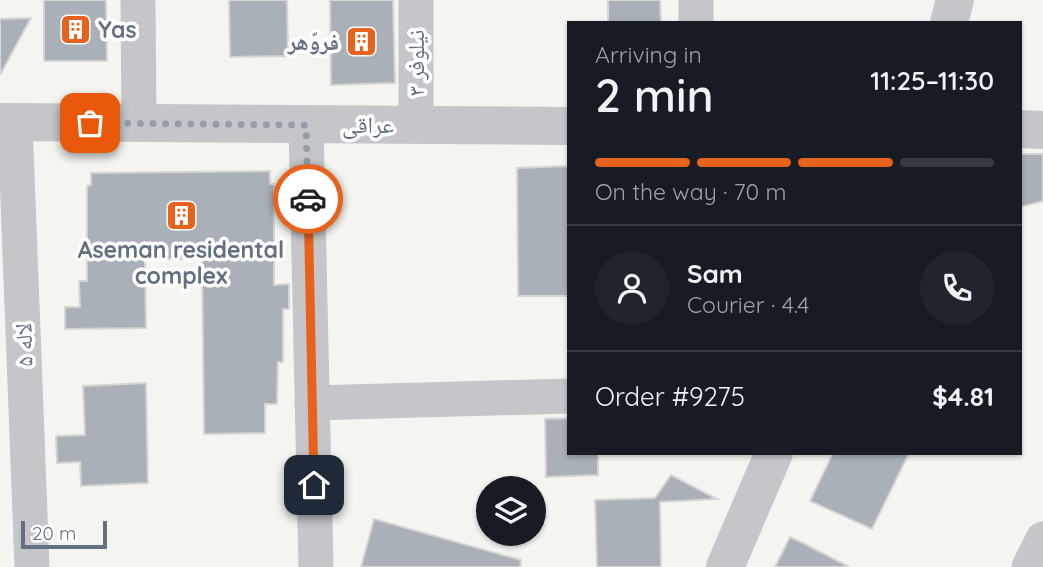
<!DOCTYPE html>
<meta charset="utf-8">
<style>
:root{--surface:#171b24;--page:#20242c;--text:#f1f3f6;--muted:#9ea1a6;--line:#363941;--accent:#e7621d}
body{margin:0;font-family:Quicksand,"Noto Naskh Arabic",sans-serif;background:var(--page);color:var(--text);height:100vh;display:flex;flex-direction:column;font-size:26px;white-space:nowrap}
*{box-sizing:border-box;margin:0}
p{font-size:23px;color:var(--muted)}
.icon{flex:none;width:38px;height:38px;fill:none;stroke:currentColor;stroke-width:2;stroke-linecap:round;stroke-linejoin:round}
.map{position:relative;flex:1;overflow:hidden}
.details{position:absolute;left:567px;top:21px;width:455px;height:434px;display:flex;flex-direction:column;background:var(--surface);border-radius:0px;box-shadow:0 2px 5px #0004}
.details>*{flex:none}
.buttons{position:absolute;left:476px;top:476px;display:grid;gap:14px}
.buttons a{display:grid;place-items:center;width:70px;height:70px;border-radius:50%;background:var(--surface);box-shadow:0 2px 5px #0004;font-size:35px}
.scale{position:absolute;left:21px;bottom:18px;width:86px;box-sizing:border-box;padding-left:7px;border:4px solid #627082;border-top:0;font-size:19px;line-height:24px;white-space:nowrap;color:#627082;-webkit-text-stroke:5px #fff;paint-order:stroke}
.pin{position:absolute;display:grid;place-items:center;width:60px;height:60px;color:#fff;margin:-30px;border-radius:14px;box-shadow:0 4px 10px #0006}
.courier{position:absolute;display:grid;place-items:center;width:70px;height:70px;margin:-35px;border:5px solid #e7621d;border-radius:50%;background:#fff;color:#222;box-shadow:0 2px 9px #0007}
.overview em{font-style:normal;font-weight:600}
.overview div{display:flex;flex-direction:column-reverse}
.overview{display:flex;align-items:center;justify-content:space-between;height:119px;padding:0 28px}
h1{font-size:46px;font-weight:600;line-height:52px}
.bar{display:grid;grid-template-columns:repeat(4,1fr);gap:10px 7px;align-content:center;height:84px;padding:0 28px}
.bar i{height:9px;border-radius:5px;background:var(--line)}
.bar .on{background:var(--accent)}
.bar p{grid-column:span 4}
.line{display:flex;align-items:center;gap:18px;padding:0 28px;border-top:2px solid var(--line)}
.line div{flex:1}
.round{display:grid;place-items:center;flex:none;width:74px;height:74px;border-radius:37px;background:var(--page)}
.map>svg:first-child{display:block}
.building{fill:#a9b0b7;stroke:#d5d5d3;stroke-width:2}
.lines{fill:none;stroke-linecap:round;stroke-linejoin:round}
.minor{stroke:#c4c6ca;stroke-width:35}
.tertiary{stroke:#c4c6ca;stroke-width:38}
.done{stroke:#959ea8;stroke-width:7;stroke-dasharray:0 12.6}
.route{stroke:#e7621d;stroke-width:9}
.labels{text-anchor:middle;stroke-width:7;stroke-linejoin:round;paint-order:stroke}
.poi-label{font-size:23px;font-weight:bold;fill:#627082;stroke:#fff;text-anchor:start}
.street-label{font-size:23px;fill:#627082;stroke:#fff}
</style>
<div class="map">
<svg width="1043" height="567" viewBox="0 0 1043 567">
<rect width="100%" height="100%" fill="#f4f4f0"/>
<g class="building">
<polygon points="44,0 106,0 107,61 44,61"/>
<polygon points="229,0 287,0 288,56 230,57"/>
<polygon points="330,0 393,0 395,83 331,85"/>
<polygon points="608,0 660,0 661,23 608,23"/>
<polygon points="31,18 0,75 0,19"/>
<polygon points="1020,154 1043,154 1043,201 1020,207"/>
<polygon points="569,166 569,296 518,296 517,168"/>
<polygon points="270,171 270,184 274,184 274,285 289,284 289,309 283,309 283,362 278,362 277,404 265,404 265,433 204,434 202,259 145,259 146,328 65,329 65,307 80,307 79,281 87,281 87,186 91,185 91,173"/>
<polygon points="146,383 148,483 81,486 80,462 57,463 56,436 85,435 83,386"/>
<polygon points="569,418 569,453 598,453 598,475 546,477 545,419"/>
<polygon points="833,453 909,453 872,529 810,501"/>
<polygon points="671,475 717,499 660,502 661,567 597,567 595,500 655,498"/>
<polygon points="374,519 521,560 520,567 361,567"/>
<polygon points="790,537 803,543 849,567 775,567"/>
</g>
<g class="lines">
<g class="minor">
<polyline points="138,0 139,123"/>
<polyline points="416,0 416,125"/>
<polyline points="696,23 696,0"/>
<polyline points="15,122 32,567"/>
<polyline points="306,125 316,567"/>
<polyline points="312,403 569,396"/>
<polyline points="1029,567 1043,539"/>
</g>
<g class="tertiary">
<polyline points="949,23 955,0"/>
<polyline points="0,122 569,126"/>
<polyline points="1020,129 1043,130"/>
<polyline points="725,567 774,453"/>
</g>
</g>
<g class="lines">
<polyline class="done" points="90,123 306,125 308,199"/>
<polyline class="route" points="308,199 314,485"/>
</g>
<defs>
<symbol id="building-square" viewBox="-11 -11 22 22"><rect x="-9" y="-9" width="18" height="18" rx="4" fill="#e7621d" stroke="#fff"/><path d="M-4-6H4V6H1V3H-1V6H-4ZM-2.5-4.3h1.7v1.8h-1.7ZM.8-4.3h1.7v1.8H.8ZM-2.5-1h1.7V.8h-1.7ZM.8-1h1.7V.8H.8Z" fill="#fff"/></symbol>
</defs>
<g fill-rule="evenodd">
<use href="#building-square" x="58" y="12" width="35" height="35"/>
<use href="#building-square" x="344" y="24" width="35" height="35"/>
<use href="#building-square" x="164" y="198" width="35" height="35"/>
</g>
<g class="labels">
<g class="poi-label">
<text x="98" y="38">Yas</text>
<text x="339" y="50" text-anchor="end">فروّهر</text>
<text x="181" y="258" text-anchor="middle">Aseman residental<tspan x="181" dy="26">complex</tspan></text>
</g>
<g class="street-label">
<text transform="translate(416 63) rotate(-90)" y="8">نیلوفر ۳</text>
<text x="368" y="133">عراقی</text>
<text transform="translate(24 345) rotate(-92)" y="8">لاله ۵</text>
</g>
</g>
</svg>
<div class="buttons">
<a><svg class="icon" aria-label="layers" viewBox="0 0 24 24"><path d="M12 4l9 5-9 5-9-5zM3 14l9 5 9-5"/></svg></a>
</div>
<div class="scale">20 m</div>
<div class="pin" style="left:90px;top:123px;background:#ea580c"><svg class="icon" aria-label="bag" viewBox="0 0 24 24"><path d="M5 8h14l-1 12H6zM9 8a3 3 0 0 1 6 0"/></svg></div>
<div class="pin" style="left:314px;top:485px;background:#1f2937"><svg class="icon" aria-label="home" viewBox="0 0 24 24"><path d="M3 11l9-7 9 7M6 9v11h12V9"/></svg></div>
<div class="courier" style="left:308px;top:199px"><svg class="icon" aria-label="car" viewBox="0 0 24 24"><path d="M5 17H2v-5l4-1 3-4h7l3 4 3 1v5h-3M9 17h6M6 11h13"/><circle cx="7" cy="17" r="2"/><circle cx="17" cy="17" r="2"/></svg></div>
<section class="details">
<div class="overview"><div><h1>2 min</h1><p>Arriving in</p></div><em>11:25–11:30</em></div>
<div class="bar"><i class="on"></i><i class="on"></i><i class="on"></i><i></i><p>On the way · 70 m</p></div>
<div class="line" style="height:126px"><a class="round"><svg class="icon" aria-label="person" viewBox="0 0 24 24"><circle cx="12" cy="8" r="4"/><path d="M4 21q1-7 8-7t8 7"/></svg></a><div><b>Sam</b><p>Courier · 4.4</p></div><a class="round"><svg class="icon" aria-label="phone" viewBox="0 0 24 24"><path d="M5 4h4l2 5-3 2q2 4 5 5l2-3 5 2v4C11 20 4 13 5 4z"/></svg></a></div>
<div class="line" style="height:91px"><div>Order #9275</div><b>$4.81</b></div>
</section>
</div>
